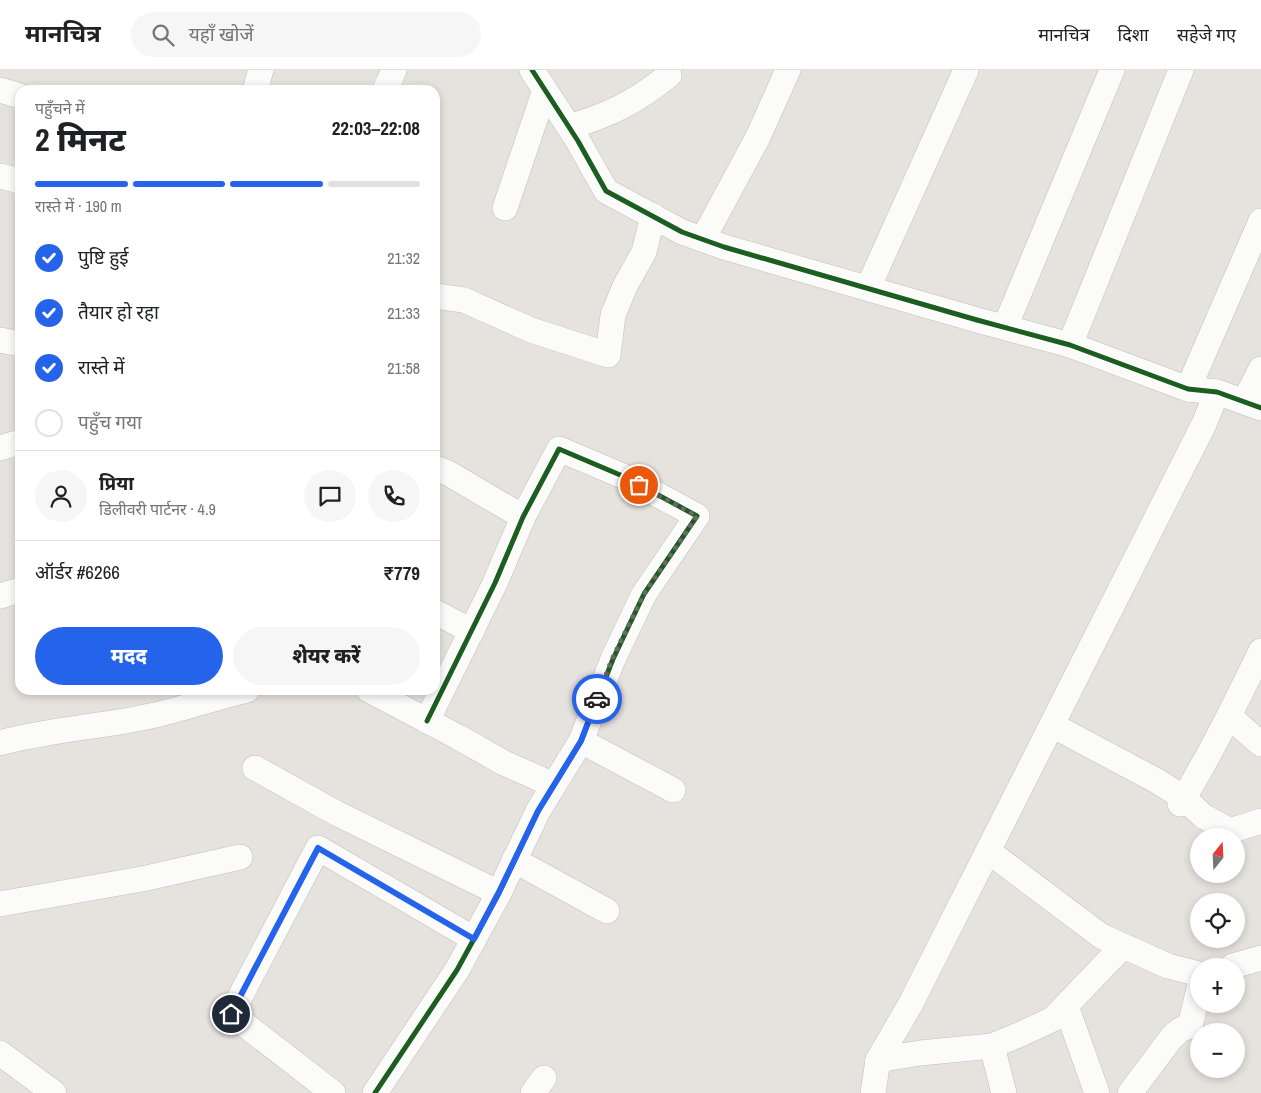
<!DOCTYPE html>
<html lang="hi">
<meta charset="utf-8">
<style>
:root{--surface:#fff;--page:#f6f6f6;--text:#202124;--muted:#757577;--line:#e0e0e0;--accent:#2563eb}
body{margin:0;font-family:"Archivo Narrow","Noto Sans Devanagari",sans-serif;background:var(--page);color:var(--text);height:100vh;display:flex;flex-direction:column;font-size:19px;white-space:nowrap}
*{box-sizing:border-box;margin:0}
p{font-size:16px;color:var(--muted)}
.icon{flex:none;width:28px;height:28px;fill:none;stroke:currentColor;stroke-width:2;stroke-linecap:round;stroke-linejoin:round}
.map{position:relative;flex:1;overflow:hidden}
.side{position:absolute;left:15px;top:15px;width:425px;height:610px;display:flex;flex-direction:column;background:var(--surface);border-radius:15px;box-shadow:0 2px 8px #0003}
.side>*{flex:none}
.needle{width:32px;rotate:18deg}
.fabs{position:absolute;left:1190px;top:758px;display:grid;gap:10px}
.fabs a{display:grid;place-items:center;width:55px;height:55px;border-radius:50%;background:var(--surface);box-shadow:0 2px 8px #0003;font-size:25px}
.pin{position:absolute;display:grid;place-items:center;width:42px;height:42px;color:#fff;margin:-21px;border:2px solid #fff;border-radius:50%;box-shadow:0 1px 5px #0007}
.courier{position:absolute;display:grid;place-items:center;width:50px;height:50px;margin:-25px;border:4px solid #2563eb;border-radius:50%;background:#fff;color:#222;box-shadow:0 1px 6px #0007}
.overview em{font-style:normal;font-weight:800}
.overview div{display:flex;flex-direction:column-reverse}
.overview{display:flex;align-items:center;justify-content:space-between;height:85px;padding:0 20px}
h1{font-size:32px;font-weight:800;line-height:38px}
.bar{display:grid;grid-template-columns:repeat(4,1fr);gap:8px 5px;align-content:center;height:60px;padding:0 20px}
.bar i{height:6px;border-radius:4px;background:var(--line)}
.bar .current{background:var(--accent)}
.bar p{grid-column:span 4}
.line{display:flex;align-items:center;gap:12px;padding:0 20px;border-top:1px solid var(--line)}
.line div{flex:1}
.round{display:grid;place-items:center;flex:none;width:52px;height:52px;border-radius:26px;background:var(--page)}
ol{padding:0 20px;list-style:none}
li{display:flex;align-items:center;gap:15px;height:55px}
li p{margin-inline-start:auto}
li .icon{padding:5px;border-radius:50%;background:var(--accent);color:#fff;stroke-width:4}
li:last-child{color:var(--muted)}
li i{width:28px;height:28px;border:2px solid var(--line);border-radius:50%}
.button{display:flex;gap:10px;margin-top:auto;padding:10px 20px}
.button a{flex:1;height:58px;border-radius:30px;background:var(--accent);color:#fff;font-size:20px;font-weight:800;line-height:58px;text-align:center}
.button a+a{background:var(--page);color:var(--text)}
header{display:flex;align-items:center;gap:30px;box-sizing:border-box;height:70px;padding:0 25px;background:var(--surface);border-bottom:1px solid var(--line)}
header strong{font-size:24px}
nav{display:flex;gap:28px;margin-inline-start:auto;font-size:18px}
.search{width:350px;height:45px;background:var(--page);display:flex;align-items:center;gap:12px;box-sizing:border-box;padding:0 18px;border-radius:28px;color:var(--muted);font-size:19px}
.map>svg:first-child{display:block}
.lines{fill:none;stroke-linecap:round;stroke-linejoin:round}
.minor-casing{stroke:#c0bfbf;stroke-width:26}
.minor{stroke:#fbfbfa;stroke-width:25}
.cycleway-casing{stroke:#fff;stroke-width:8}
.cycleway{stroke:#1b5e20;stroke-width:5}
.done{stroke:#6a6968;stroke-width:5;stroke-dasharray:0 9}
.route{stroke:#2563eb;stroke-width:6}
</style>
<header>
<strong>मानचित्र</strong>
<div class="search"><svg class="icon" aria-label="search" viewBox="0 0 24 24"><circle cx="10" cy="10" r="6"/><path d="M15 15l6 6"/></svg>यहाँ खोजें</div>
<nav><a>मानचित्र</a><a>दिशा</a><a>सहेजे गए</a></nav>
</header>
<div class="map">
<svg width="1261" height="1023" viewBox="0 0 1261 1023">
<rect width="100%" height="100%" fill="#e6e2de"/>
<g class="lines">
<defs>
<g id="minor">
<polyline points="532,0 578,71 606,121 682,162 724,177 977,250 1070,275 1188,319 1217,322 1261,338"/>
<polyline points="0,20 20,26"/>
<polyline points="255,20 261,0"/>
<polyline points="385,20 394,0"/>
<path d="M569,57c40,-12 67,-25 100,-52"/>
<polyline points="0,106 20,111"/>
<polyline points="505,138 545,20"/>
<polyline points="703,169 758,67 788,0"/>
<polyline points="868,218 966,0"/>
<polyline points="435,226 464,230 531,260 608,285 613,245 625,216 644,182 653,146"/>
<polyline points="1005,257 1112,0"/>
<polyline points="0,270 20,274"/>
<polyline points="1070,275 1181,0"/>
<polyline points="1188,319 1261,151"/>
<polyline points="1244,332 1261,299"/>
<polyline points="0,378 20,372"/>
<polyline points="435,398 448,403 523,447"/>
<polyline points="0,526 20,520"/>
<polyline points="435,542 472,561"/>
<polyline points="369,620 458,667 504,693 554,715"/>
<polyline points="1230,647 1261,674"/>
<polyline points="1052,655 1157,711 1184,728 1203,746 1230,761 1261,751"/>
<polyline points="581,671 673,720"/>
<path d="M0,673c50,-14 104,-16 155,-28 31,-7 61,-18 92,-25"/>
<polyline points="255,698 336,743 499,823"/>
<path d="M1180,734c31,-50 55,-100 81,-153"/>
<polyline points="988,781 1101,866 1168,896 1199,904"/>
<polyline points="514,790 607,841"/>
<polyline points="0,834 142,809 240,787"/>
<polyline points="1233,896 1261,888"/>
<polyline points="1066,936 1097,1023"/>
<polyline points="992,976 1004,1023"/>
<polyline points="0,983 54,1023"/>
<polyline points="878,990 920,983 992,976 1021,964 1053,949 1123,876"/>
<polyline points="333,1023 231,944 318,778 474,869"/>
<polyline points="375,1023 457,900 499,823 538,741 581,671 613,589 644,524 697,446 625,407 559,379 523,447 495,513 427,651"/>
<polyline points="533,1023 544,1008"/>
<polyline points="873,1023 878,990 910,935 1204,354 1217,322"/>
<polyline points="1130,1023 1172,967 1180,960 1190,956 1199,919"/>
</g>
</defs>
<use href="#minor" class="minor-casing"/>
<use href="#minor" class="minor"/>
<defs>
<g id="cycleway">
<polyline points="532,0 578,71 606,121 682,162 724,177 977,250 1070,275 1188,319 1217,322 1261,338"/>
<polyline points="375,1023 457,900 499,823 538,741 581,671 613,589 644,524 697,446 625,407 559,379 523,447 495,513 427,651"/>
</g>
</defs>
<use href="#cycleway" class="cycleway-casing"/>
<use href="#cycleway" class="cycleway"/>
</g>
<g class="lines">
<polyline class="done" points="597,629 612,589 644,524 697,446 639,415"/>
<polyline class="route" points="231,944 318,778 474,869 499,822 538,741 581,671 597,629"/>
</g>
</svg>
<div class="fabs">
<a><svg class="needle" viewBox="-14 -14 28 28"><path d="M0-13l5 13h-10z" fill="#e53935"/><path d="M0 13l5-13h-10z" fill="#757577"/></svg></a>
<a><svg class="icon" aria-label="locate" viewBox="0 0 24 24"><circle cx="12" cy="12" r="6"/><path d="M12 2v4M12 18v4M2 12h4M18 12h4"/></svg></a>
<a>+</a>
<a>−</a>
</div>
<div class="pin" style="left:639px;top:415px;background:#ea580c"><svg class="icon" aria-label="bag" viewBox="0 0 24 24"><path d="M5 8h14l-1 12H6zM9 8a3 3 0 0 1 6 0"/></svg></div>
<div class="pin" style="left:231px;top:944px;background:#1f2937"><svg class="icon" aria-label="home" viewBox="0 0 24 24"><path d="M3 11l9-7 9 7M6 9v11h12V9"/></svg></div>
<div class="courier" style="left:597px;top:629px"><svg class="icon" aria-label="car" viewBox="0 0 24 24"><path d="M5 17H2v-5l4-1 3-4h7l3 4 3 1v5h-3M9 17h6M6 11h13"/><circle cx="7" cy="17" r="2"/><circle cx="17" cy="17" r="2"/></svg></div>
<section class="side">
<div class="overview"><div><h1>2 मिनट</h1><p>पहुँचने में</p></div><em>22:03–22:08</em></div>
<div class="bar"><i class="current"></i><i class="current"></i><i class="current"></i><i></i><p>रास्ते में · 190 m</p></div>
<ol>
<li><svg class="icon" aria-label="check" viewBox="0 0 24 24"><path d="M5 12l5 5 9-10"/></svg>पुष्टि हुई<p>21:32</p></li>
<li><svg class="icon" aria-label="check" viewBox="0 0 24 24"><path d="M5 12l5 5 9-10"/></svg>तैयार हो रहा<p>21:33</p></li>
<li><svg class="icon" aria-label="check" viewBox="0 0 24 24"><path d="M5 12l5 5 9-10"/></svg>रास्ते में<p>21:58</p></li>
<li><i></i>पहुँच गया</li>
</ol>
<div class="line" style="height:90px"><a class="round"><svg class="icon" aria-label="person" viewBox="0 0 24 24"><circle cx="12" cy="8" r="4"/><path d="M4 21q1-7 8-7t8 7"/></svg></a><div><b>प्रिया</b><p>डिलीवरी पार्टनर · 4.9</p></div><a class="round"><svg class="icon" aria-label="chat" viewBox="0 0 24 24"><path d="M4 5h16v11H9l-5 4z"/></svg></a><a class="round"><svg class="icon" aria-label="phone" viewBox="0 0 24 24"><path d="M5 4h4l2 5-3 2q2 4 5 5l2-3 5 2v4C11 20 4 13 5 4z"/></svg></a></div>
<div class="line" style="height:65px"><div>ऑर्डर #6266</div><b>₹779</b></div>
<div class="button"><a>मदद</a><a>शेयर करें</a></div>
</section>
</div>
